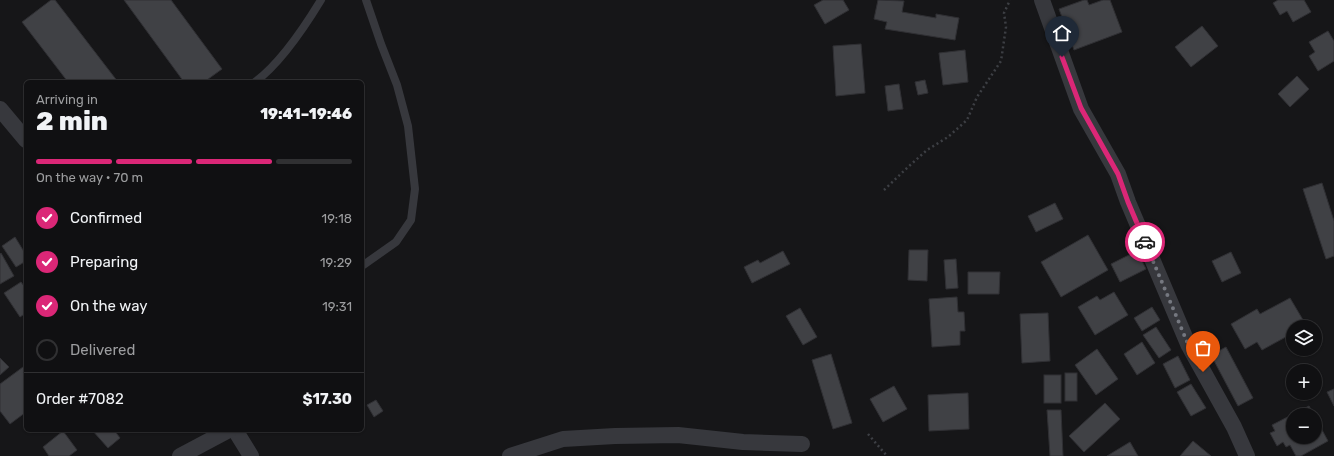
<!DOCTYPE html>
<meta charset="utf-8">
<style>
:root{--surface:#101012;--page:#19191b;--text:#f1f3f6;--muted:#9c9d9f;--line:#303032;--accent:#db2777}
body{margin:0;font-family:Rubik,sans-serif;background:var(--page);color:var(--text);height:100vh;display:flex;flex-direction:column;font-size:15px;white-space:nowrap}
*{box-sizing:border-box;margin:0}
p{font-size:13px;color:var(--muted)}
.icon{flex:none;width:22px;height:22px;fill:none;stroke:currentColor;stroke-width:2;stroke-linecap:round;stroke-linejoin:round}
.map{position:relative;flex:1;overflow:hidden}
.drawer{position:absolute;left:24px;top:80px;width:340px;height:352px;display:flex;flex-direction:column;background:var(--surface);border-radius:6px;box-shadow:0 1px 3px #0004,0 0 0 1px var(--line)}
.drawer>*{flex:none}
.tools{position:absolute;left:1286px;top:320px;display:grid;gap:8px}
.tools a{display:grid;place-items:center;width:36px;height:36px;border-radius:50%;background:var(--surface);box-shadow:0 1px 3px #0004,0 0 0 1px var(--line);font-size:20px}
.pin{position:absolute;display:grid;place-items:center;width:34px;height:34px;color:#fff;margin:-41px -17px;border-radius:50% 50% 50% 0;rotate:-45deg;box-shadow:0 0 4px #0007}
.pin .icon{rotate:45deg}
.courier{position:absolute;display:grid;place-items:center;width:40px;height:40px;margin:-20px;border:3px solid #db2777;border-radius:50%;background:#fff;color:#222;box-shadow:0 1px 5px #0007}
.overview em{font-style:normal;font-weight:800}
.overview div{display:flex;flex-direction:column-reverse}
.overview{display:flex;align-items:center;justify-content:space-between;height:68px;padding:0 12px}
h1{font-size:26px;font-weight:800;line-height:30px}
.bar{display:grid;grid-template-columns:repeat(4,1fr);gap:6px 4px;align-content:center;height:48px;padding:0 12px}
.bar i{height:5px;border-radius:3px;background:var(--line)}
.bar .active{background:var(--accent)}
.bar p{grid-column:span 4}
.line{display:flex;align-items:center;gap:10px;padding:0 12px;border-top:1px solid var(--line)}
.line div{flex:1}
ol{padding:0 12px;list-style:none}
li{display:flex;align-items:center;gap:12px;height:44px}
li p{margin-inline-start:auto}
li .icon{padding:4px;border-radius:50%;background:var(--accent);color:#fff;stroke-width:4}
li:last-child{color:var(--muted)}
li i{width:22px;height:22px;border:2px solid var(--line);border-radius:50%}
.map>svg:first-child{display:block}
.building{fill:#404145;stroke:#303034}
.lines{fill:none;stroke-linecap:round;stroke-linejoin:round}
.path{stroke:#3d3f44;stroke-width:2.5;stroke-dasharray:2 3;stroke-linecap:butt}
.service{stroke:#37383d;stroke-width:8}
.minor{stroke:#37383d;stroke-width:16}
.done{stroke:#757880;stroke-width:4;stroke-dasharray:0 7.2}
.route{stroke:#db2777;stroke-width:5}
</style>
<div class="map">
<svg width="1334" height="456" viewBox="0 0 1334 456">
<rect width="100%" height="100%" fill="#161618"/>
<g class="building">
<polygon points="51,0 55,0 118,82 68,82 22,22"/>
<polygon points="124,0 171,0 222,69 204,82 184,82"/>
<polygon points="823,0 843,0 849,10 825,24 814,5"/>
<polygon points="878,0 904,1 902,12 936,18 936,14 959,18 955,40 885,29 887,22 874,19"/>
<polygon points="1084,0 1087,0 1089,5 1103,0 1110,0 1122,32 1074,50 1059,9"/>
<polygon points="1278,0 1304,0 1311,12 1293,22 1287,11 1280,15 1273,3"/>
<polygon points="1202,26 1218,46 1191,67 1175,47"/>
<polygon points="1328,31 1334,41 1334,61 1318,71 1309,56 1315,52 1309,42"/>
<polygon points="861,44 865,93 836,96 833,46"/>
<polygon points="965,50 968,82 943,85 939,53"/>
<polygon points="1297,76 1309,89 1290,107 1278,94"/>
<polygon points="925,80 928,93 918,95 915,82"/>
<polygon points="899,84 903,109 888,111 885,86"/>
<polygon points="1322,183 1334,221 1334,256 1326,259 1303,189"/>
<polygon points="1055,203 1063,219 1036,232 1028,216"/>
<polygon points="1088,235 1108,270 1061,297 1041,262"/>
<polygon points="15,237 26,255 26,261 16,267 2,246"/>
<polygon points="909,250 928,250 927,281 908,280"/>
<polygon points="783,251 790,264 752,283 744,267 758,260 760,263"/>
<polygon points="1137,251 1146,269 1120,282 1111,264"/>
<polygon points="1231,252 1241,273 1222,282 1212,261"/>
<polygon points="1,253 14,276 0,284 0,254"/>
<polygon points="956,259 958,288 946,289 944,260"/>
<polygon points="968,272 1000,272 999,294 968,294"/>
<polygon points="21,282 26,289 26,313 20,317 4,293"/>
<polygon points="1114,292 1128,315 1095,335 1078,307 1097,296 1100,300"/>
<polygon points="957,297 958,312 964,312 965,331 960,331 960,345 932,347 929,299"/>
<polygon points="1290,298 1306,325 1303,327 1293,327 1293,333 1262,350 1257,342 1245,349 1231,324 1257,309 1260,314"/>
<polygon points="1152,307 1160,320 1142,331 1134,318"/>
<polygon points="800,308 817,337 803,345 786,316"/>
<polygon points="1048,313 1050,361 1022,363 1020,314"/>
<polygon points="1156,327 1171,350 1159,358 1143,335"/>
<polygon points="1142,342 1155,363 1137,375 1124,354"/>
<polygon points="1226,347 1253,398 1238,406 1211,355"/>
<polygon points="1097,349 1118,379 1096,395 1075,365"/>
<polygon points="831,354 852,423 833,429 812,360"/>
<polygon points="1178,356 1190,380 1175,388 1163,364"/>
<polygon points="0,358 9,367 0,375"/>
<polygon points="23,367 26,370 26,412 10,424 0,411 0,384"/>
<rect x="1065" y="373" width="12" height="28"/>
<rect x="1044" y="375" width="17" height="28"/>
<polygon points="1191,384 1206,408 1191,416 1177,392"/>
<polygon points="894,386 907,409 883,422 870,399"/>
<polygon points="1334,389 1334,406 1327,392"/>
<polygon points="968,393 969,429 929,431 928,395"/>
<polygon points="376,400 383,411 374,417 367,405"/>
<polygon points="1105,403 1120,419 1084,452 1069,436"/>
<polygon points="1309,406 1314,415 1293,415 1293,437 1315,437 1315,417 1328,441 1301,456 1296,456 1290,445 1286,447 1283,442 1277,446 1270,433 1275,431 1272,425"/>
<polygon points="1047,410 1061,410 1063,456 1050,456"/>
<polygon points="92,430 114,430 120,438 108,448"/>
<polygon points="63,431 77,450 69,456 49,456 43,447"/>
<polygon points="1193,441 1211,456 1180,456"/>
<polygon points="1130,442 1138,456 1107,456"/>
</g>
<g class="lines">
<g class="path">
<polyline points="884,190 908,167 927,150 948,137 967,120 977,97 1001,61 1006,27 1004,13 1010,0"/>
<polyline points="868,434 887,456"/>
</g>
<g class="service">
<path d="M255,82c26,-19 49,-54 66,-82"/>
<polyline points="362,266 396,242 411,220 415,189 408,126 397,85 381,44 366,0"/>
</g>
<g class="minor">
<polyline points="1042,0 1081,109 1118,174 1128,202 1188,344 1234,427 1247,456"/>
<polyline points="0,109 26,140"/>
<polyline points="235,430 251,456"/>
<polyline points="180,456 229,430"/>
<polyline points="510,456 563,439 615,436 678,435 743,442 802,444"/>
</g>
</g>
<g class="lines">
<polyline class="done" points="1145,242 1188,344 1203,372"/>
<polyline class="route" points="1062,57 1081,108 1118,174 1128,202 1145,242"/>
</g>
</svg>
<div class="tools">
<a><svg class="icon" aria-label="layers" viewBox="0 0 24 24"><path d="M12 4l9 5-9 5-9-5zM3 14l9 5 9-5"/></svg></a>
<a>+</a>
<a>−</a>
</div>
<div class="pin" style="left:1203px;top:372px;background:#ea580c"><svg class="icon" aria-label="bag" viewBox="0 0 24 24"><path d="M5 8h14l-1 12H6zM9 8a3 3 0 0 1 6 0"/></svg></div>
<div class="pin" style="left:1062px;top:57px;background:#1f2937"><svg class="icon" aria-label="home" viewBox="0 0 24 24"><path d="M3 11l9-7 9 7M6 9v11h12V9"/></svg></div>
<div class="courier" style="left:1145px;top:242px"><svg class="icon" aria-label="car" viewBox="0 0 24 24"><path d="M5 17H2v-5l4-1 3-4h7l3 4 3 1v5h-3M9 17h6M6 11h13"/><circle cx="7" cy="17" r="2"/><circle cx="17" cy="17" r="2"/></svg></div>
<section class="drawer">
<div class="overview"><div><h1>2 min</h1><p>Arriving in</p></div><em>19:41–19:46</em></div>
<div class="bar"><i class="active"></i><i class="active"></i><i class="active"></i><i></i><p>On the way · 70 m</p></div>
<ol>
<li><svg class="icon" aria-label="check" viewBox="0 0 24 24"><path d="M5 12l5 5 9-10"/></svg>Confirmed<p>19:18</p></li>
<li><svg class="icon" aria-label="check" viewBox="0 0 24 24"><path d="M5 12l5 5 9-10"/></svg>Preparing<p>19:29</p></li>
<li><svg class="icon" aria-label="check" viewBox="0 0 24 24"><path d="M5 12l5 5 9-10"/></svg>On the way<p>19:31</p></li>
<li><i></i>Delivered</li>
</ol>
<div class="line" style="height:52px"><div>Order #7082</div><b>$17.30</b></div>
</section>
</div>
